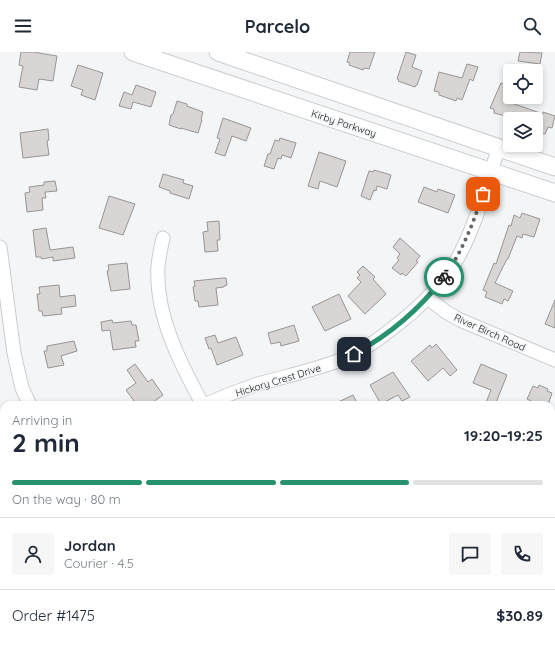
<!DOCTYPE html>
<meta charset="utf-8">
<style>
:root{--surface:#fff;--page:#f6f6f7;--text:#1f2937;--muted:#747a83;--line:#e0e1e3;--accent:#289270}
body{margin:0;font-family:Quicksand,sans-serif;background:var(--page);color:var(--text);height:100vh;display:flex;flex-direction:column;font-size:15px;white-space:nowrap}
*{box-sizing:border-box;margin:0}
p{font-size:13px;color:var(--muted)}
.icon{flex:none;width:22px;height:22px;fill:none;stroke:currentColor;stroke-width:2;stroke-linecap:round;stroke-linejoin:round}
.map{position:relative;flex:1;overflow:hidden}
.panel{position:absolute;left:0px;top:349px;width:555px;height:248px;display:flex;flex-direction:column;background:var(--surface);border-radius:12px 12px 0 0;box-shadow:0 2px 6px #0003}
.panel>*{flex:none}
.buttons{position:absolute;left:503px;top:12px;display:grid;gap:8px}
.buttons a{display:grid;place-items:center;width:40px;height:40px;border-radius:4px;background:var(--surface);box-shadow:0 2px 6px #0003;font-size:20px}
.pin{position:absolute;display:grid;place-items:center;width:34px;height:34px;color:#fff;margin:-17px;border-radius:8px;box-shadow:0 2px 6px #0006}
.courier{position:absolute;display:grid;place-items:center;width:40px;height:40px;margin:-20px;border:3px solid #289270;border-radius:50%;background:#fff;color:#222;box-shadow:0 1px 5px #0007}
.overview em{font-style:normal;font-weight:700}
.overview div{display:flex;flex-direction:column-reverse}
.overview{display:flex;align-items:center;justify-content:space-between;height:68px;padding:0 12px}
h1{font-size:26px;font-weight:700;line-height:30px}
.bar{display:grid;grid-template-columns:repeat(4,1fr);gap:6px 4px;align-content:center;height:48px;padding:0 12px}
.bar i{height:5px;border-radius:3px;background:var(--line)}
.bar .current{background:var(--accent)}
.bar p{grid-column:span 4}
.line{display:flex;align-items:center;gap:10px;padding:0 12px;border-top:1px solid var(--line)}
.line div{flex:1}
.round{display:grid;place-items:center;flex:none;width:42px;height:42px;border-radius:4px;background:var(--page)}
header{display:flex;justify-content:space-between;align-items:center;height:52px;padding:0 12px;background:var(--surface);font-size:18px;font-weight:700}
.map>svg:first-child{display:block}
.building{fill:#d8d5d4;stroke:#989594}
.lines{fill:none;stroke-linecap:round;stroke-linejoin:round}
.minor-casing{stroke:#cccdd0;stroke-width:15}
.major-casing{stroke:#cccdd0;stroke-width:19}
.minor{stroke:#fff;stroke-width:13}
.major{stroke:#fff;stroke-width:17}
.done{stroke:#656667;stroke-width:4;stroke-dasharray:0 7.2}
.route{stroke:#289270;stroke-width:5}
.labels{text-anchor:middle;stroke-width:3;stroke-linejoin:round;paint-order:stroke}
.street-label{font-size:10px;fill:#18191a;stroke:#f3f5f7}
</style>
<header><svg class="icon" aria-label="menu" viewBox="0 0 24 24"><path d="M4 6h16M4 12h16M4 18h16"/></svg>Parcelo<svg class="icon" aria-label="search" viewBox="0 0 24 24"><circle cx="10" cy="10" r="6"/><path d="M15 15l6 6"/></svg></header>
<div class="map">
<svg width="555" height="597" viewBox="0 0 555 597">
<rect width="100%" height="100%" fill="#f3f5f7"/>
<g class="building">
<polygon points="21,0 33,0 57,4 53,29 39,27 37,38 19,35 23,14 19,13"/>
<polygon points="350,0 375,0 369,17 364,16 363,18 349,13 350,11 347,10"/>
<polygon points="406,0 416,3 412,15 422,19 417,33 416,33 415,35 398,29 399,28 397,27"/>
<polygon points="520,0 542,1 540,12 518,9"/>
<polygon points="467,12 478,15 473,29 470,27 462,48 457,46 456,49 439,43 439,40 434,39 439,20 462,26"/>
<polygon points="78,13 103,21 95,48 81,43 83,38 71,34"/>
<polygon points="501,31 510,34 506,49 543,62 543,60 555,64 552,76 548,75 545,82 536,79 536,67 522,67 513,64 513,66 494,61 494,57 490,56"/>
<polygon points="136,33 156,40 151,55 133,50 131,57 119,54 124,40 132,43"/>
<polygon points="177,49 187,52 187,54 203,60 201,67 202,68 198,81 181,76 181,77 169,73 171,63 173,62"/>
<polygon points="223,66 251,76 246,89 232,84 225,104 215,101 220,87 217,86"/>
<polygon points="48,77 49,88 47,89 49,103 23,106 20,81"/>
<polygon points="280,86 296,91 291,106 282,103 281,107 278,106 274,117 264,114 268,102 270,102 275,88 279,89"/>
<polygon points="319,100 346,109 337,135 320,129 318,137 308,134"/>
<polygon points="374,118 391,123 387,137 377,134 376,139 374,138 370,148 361,144 369,119 373,120"/>
<polygon points="163,122 184,128 183,131 193,134 189,147 170,141 170,139 159,135"/>
<polygon points="55,129 57,139 45,140 46,146 42,146 43,158 27,160 25,141 30,140 29,135 44,133 44,130"/>
<polygon points="424,135 437,140 438,137 455,143 448,161 418,150"/>
<polygon points="109,144 135,152 123,183 99,176"/>
<polygon points="522,161 540,167 534,185 523,182 522,186 517,184 508,207 507,207 495,231 513,239 508,249 504,247 502,252 485,245 487,240 483,238 494,211 496,212 509,173 511,174 514,163 520,166"/>
<polygon points="219,169 220,188 217,188 218,199 205,200 203,180 208,179 207,170"/>
<polygon points="46,176 50,198 73,195 75,206 53,209 53,205 42,207 41,205 36,205 33,178"/>
<polygon points="400,186 420,204 416,209 418,210 406,224 402,221 401,223 392,216 399,208 397,206 400,202 393,195"/>
<polygon points="127,211 130,237 111,239 107,219 109,218 108,213"/>
<polygon points="363,214 375,225 373,227 386,242 365,262 348,244 361,230 357,226 360,223 357,220"/>
<polygon points="223,226 226,226 227,233 224,234 224,235 216,236 218,253 199,255 198,249 195,249 193,235 195,234 194,229"/>
<polygon points="59,233 60,245 75,243 76,254 61,256 62,262 43,264 42,259 39,259 37,242 40,242 39,235"/>
<polygon points="339,242 351,267 325,279 312,255"/>
<polygon points="555,248 555,276 545,272"/>
<polygon points="112,268 113,271 131,269 132,273 136,273 139,289 135,289 136,295 113,298 110,278 102,279 101,270"/>
<polygon points="294,273 299,289 281,294 280,290 271,292 268,281"/>
<polygon points="215,283 218,291 236,285 243,303 217,313 211,296 209,297 205,286"/>
<polygon points="74,289 77,299 61,304 64,313 48,316 44,299 47,299 47,294"/>
<polygon points="436,292 457,318 450,324 443,316 428,329 411,309 430,293 432,296"/>
<polygon points="135,312 148,330 152,327 163,343 149,353 137,353 126,338 136,331 127,318"/>
<polygon points="481,312 507,323 495,353 485,353 491,338 473,331"/>
<polygon points="393,320 410,345 402,349 398,343 381,352 370,333"/>
<polygon points="539,333 548,337 547,339 552,341 548,353 534,353 535,351 527,347 533,334 538,336"/>
<polygon points="353,343 358,353 332,353"/>
</g>
<g class="lines">
<defs>
<g id="minor">
<path d="M163,186c-2,9 -4,18 -5,28 -3,49 22,97 45,139"/>
<polyline points="0,195 14,301 22,336 30,353"/>
<polyline points="428,246 446,260 460,268 555,308"/>
<path d="M204,353c18,-8 36,-15 54,-21 28,-8 57,-14 85,-25 18,-7 35,-19 51,-32 24,-18 46,-40 62,-66 20,-35 30,-76 43,-114"/>
<polyline points="0,525 4,522"/>
<polyline points="551,533 555,526"/>
<polyline points="174,597 176,593"/>
<polyline points="344,597 346,593"/>
<polyline points="517,597 519,593"/>
</g>
<g id="major">
<polyline points="133,0 555,141"/>
<polyline points="218,0 555,115"/>
</g>
</defs>
<use href="#minor" class="minor-casing"/>
<use href="#major" class="major-casing"/>
<use href="#minor" class="minor"/>
<use href="#major" class="major"/>
</g>
<g class="lines">
<path class="done" d="M444,225c19,-26 29,-54 39,-83"/>
<path class="route" d="M354,302c35,-19 66,-45 90,-77"/>
</g>
<g class="labels">
<g class="street-label">
<text transform="translate(344 71) rotate(18)" y="4">Kirby Parkway</text>
<text transform="translate(490 280) rotate(24)" y="4">River Birch Road</text>
<text transform="translate(278 328) rotate(-17)" y="4">Hickory Crest Drive</text>
</g>
</g>
</svg>
<div class="buttons">
<a><svg class="icon" aria-label="locate" viewBox="0 0 24 24"><circle cx="12" cy="12" r="6"/><path d="M12 2v4M12 18v4M2 12h4M18 12h4"/></svg></a>
<a><svg class="icon" aria-label="layers" viewBox="0 0 24 24"><path d="M12 4l9 5-9 5-9-5zM3 14l9 5 9-5"/></svg></a>
</div>
<div class="pin" style="left:483px;top:142px;background:#ea580c"><svg class="icon" aria-label="bag" viewBox="0 0 24 24"><path d="M5 8h14l-1 12H6zM9 8a3 3 0 0 1 6 0"/></svg></div>
<div class="pin" style="left:354px;top:302px;background:#1f2937"><svg class="icon" aria-label="home" viewBox="0 0 24 24"><path d="M3 11l9-7 9 7M6 9v11h12V9"/></svg></div>
<div class="courier" style="left:444px;top:225px"><svg class="icon" aria-label="bike" viewBox="0 0 24 24"><circle cx="6" cy="16" r="4"/><circle cx="18" cy="16" r="4"/><path d="M6 16l4-8h5l3 8M10 8l3 8H6M13 5h3"/></svg></div>
<section class="panel">
<div class="overview"><div><h1>2 min</h1><p>Arriving in</p></div><em>19:20–19:25</em></div>
<div class="bar"><i class="current"></i><i class="current"></i><i class="current"></i><i></i><p>On the way · 80 m</p></div>
<div class="line" style="height:72px"><a class="round"><svg class="icon" aria-label="person" viewBox="0 0 24 24"><circle cx="12" cy="8" r="4"/><path d="M4 21q1-7 8-7t8 7"/></svg></a><div><b>Jordan</b><p>Courier · 4.5</p></div><a class="round"><svg class="icon" aria-label="chat" viewBox="0 0 24 24"><path d="M4 5h16v11H9l-5 4z"/></svg></a><a class="round"><svg class="icon" aria-label="phone" viewBox="0 0 24 24"><path d="M5 4h4l2 5-3 2q2 4 5 5l2-3 5 2v4C11 20 4 13 5 4z"/></svg></a></div>
<div class="line" style="height:52px"><div>Order #1475</div><b>$30.89</b></div>
</section>
</div>
